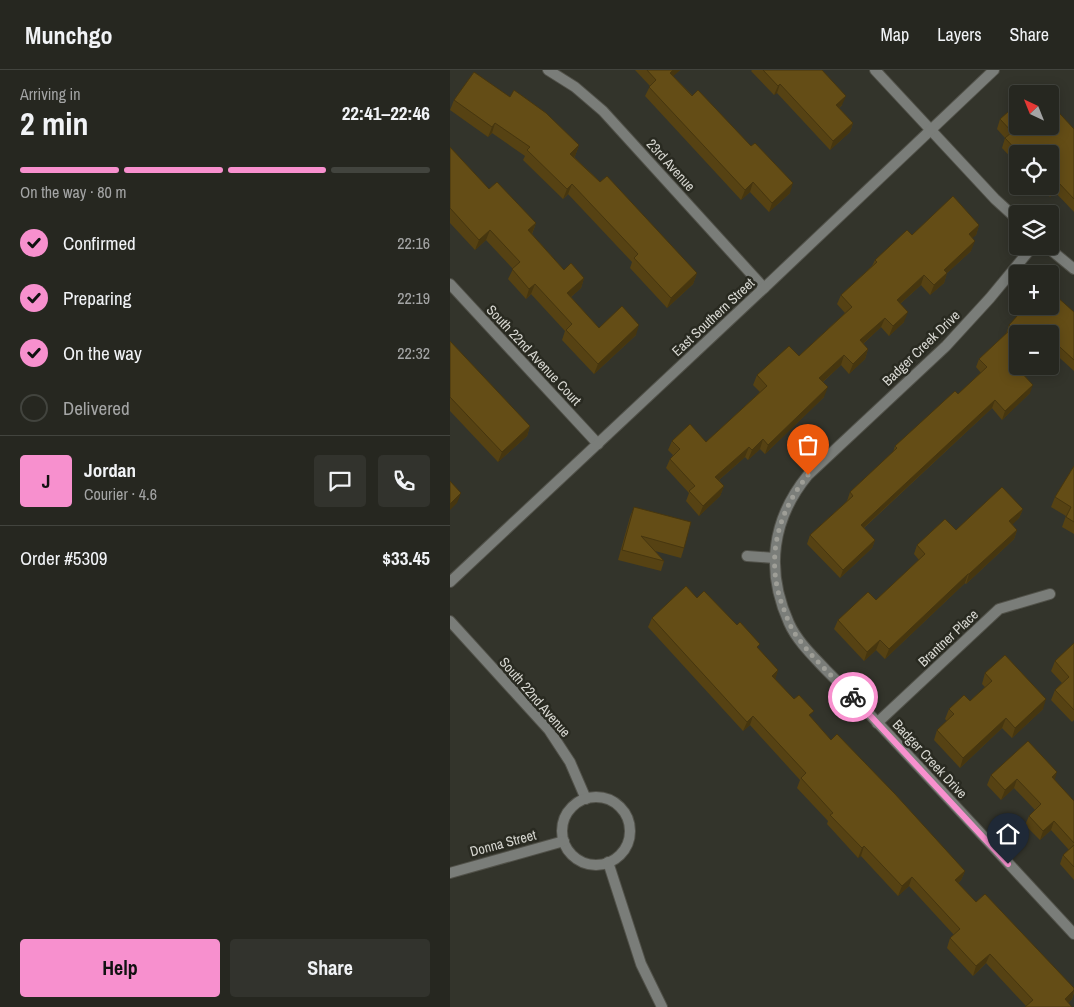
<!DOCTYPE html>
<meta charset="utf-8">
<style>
:root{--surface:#262720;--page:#32332d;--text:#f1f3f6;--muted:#a4a5a5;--line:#42443e;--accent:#f790ce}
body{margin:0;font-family:"Archivo Narrow",sans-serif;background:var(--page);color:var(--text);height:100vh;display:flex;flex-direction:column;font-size:19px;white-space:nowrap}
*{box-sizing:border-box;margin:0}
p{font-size:16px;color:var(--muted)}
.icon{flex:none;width:28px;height:28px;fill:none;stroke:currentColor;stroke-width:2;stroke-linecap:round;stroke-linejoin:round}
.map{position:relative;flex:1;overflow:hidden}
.details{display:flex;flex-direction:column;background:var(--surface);width:450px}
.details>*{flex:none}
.needle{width:32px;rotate:317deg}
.tools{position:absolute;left:559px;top:15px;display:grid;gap:10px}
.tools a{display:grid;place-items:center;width:50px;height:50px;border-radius:5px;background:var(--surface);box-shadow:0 2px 12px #0003,0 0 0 1px var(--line);font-size:25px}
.pin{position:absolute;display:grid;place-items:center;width:42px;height:42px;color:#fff;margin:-51px -21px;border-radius:50% 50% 50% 0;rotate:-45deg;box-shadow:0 0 5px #0007}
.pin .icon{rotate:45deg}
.courier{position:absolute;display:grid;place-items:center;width:50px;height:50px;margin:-25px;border:4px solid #f790ce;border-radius:50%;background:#fff;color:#222;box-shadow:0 1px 6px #0007}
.summary em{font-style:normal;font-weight:700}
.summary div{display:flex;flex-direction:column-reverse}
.summary{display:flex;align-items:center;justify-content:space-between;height:85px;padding:0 20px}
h1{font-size:32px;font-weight:700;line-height:38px}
.bar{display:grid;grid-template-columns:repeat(4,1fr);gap:8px 5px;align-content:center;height:60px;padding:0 20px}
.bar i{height:6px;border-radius:4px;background:var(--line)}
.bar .selected{background:var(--accent)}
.bar p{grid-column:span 4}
.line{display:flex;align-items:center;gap:12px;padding:0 20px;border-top:1px solid var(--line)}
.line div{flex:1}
.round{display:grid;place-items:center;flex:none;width:52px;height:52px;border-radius:5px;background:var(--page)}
ol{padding:0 20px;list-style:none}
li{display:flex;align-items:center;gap:15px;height:55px}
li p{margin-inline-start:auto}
li .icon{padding:5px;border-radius:50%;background:var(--accent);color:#111;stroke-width:4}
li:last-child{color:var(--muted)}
li i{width:28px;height:28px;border:2px solid var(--line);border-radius:50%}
.primary-button{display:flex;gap:10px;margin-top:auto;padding:10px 20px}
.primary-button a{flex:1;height:58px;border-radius:5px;background:var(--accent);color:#111;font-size:20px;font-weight:700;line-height:58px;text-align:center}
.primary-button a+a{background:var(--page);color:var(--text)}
header{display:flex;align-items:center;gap:30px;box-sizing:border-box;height:70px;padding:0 25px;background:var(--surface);border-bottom:1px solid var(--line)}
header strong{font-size:24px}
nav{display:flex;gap:28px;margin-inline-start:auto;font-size:18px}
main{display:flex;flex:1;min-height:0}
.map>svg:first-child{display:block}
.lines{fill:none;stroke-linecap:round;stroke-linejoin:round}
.minor-casing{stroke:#515149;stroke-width:12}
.tertiary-casing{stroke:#515149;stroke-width:12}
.minor{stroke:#7a7d79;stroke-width:10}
.tertiary{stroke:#7a7d79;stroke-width:10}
.wall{fill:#564213}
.shaded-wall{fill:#46360f}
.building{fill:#644d16;stroke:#46360f}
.done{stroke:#9e9e97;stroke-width:5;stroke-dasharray:0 9}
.route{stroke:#f790ce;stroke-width:6}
.labels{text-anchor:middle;stroke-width:5;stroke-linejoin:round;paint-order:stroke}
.street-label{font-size:14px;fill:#d7d7d1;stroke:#292a21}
</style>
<header>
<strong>Munchgo</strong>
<nav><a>Map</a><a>Layers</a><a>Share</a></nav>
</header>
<main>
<section class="details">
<div class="summary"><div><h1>2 min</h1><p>Arriving in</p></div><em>22:41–22:46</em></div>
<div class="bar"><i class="selected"></i><i class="selected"></i><i class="selected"></i><i></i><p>On the way · 80 m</p></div>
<ol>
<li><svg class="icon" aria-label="check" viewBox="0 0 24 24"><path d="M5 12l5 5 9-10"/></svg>Confirmed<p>22:16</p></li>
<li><svg class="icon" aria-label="check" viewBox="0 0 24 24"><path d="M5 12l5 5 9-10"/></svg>Preparing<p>22:19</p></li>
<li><svg class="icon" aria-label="check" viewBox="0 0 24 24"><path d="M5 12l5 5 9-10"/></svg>On the way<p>22:32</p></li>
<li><i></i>Delivered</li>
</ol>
<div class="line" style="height:90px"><b class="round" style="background:var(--accent);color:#111">J</b><div><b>Jordan</b><p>Courier · 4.6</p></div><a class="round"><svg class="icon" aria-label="chat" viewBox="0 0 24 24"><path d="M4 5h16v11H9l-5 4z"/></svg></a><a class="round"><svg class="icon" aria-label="phone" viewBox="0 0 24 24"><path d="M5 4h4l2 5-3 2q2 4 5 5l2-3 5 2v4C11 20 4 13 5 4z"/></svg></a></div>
<div class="line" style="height:65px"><div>Order #5309</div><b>$33.45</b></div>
<div class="primary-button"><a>Help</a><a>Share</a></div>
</section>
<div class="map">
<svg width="624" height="937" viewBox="0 0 624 937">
<rect width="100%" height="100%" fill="#33342b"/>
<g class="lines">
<defs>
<g id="minor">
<polyline points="98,0 125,17 153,41 314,218"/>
<polyline points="425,0 545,129 568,150"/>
<path d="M583,176l-43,52 -44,48 -138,129c-36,44 -43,95 -19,148 8,18 24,33 37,47 17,17 34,34 50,51 67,71 132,142 198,213"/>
<polyline points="596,176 624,199"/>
<polyline points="0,214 148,374"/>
<polyline points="297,486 324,488"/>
<polyline points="0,551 99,660 120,692 136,729"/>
<polyline points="427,653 549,539 600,524"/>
<circle cx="146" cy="761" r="34"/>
<polyline points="158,792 191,894 212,937"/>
<polyline points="0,803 114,771"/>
</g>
<polyline id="tertiary" points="0,512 314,218 544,0"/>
</defs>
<use href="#minor" class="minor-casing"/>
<use href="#tertiary" class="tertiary-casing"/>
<use href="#minor" class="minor"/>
<use href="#tertiary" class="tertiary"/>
</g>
<g class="wall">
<polygon points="185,0 230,0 223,6 340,123 319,142 300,122 291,130 195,26 200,16"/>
<polygon points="302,0 372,0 392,35 389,38 403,53 400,62 380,80 327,23 324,25 301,1"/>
<polygon points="4,30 129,75 125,86 124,87 247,203 243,214 217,238 180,198 182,192 118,124 113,129 73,90 75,86 42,63 38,67 0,40"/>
<polygon points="550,49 624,59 624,142 605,122 600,127 591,116 600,116 600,84 568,84 568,95 552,78 555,68 547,59"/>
<polygon points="0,77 39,119 86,153 82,164 114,200 134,208 131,218 121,227 149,258 186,265 144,304 112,270 115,261 81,224 76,229 58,209 63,199 36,170 25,180 0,153"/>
<polygon points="529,155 526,165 522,168 521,181 497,203 494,213 480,225 471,215 450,234 454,252 439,266 431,257 413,274 418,279 415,289 399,304 391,295 373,312 374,327 315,384 310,379 298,390 295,387 269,410 274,416 270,426 249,446 236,431 239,423 216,398 220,389 223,385 218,380 222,371 256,372 310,322 303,315 307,305 349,286 395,243 387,234 391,225 422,196 425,190 462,165"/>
<polygon points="624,242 624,301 600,279 600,264 568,264 570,301 580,323 552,350 542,338 414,458 425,470 422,478 390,508 357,474 360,465 397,431 400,422 443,382 445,376 508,324 531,303 526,297 529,289 556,264 559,255"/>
<polygon points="0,271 80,356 77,366 48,392 0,341"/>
<polygon points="624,396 624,464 612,457 616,446 601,437 605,427"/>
<polygon points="184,437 234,478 231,488 205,481 214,491 211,501 168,490 180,447"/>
<polygon points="573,439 569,448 562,454 567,460 564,469 516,514 515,513 435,589 426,580 414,591 384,559 388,550 426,530 469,490 464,484 467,475 506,460"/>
<polygon points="247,528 287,555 328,600 325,609 361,648 381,670 515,801 511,810 508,813 526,832 624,918 624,923 622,929 618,933 576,936 536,893 523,906 497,878 500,868 504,865 459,816 448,826 411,786 408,788 377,754 378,751 347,718 350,710 300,655 293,661 198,557 202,548"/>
<polygon points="624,574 624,650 622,652 601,630 605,620 612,613 601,601 605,591"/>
<polygon points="535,603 593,639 562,668 552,658 510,698 484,670 487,660 497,651 495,649 499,639 520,631 535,617 532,614"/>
<polygon points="541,705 604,710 624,731 624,810 610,794 613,785 619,780 601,760 590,770 575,755 579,746 585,740 564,718 551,730 537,715"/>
</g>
<g class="shaded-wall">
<polygon points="223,0 230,0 217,12 220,3"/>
<polygon points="330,14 327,23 324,25 328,16"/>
<polygon points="396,26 392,35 383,44 386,35"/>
<polygon points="45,53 42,63 38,67 42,57"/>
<polygon points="403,53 400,62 380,80 383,71"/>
<polygon points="129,75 125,86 117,94 120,84"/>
<polygon points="303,112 300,122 291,130 295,120"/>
<polygon points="343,113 340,123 319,142 322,133"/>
<polygon points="609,113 605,122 600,127 604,117"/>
<polygon points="122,114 118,124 113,129 117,119"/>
<polygon points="86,153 82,163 75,171 78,160"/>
<polygon points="529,155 526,165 515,174 519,164"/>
<polygon points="40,160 36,170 25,180 29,170"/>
<polygon points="525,171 521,181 497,203 494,213 480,225 484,215 494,200"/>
<polygon points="247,203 243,214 217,238 221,228"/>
<polygon points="474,205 471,215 443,240 447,230"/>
<polygon points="134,208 131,218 114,233 117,223"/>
<polygon points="85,214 81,224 76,229 79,219"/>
<polygon points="458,242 454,252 439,266 443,256"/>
<polygon points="435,248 431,257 406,280 410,270"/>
<polygon points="189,255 186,265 144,304 148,294"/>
<polygon points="418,279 415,289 399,304 403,294"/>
<polygon points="394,285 391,295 366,318 369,308"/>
<polygon points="570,296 575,296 565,307 568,299"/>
<polygon points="583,315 580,323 552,350 555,341"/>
<polygon points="378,317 374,327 315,384 318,375"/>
<polygon points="545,330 542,338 408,463 411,455"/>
<polygon points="80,356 77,366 48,392 52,382"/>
<polygon points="313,369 310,379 298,390 302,380"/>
<polygon points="299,377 295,387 262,416 265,407"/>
<polygon points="274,416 270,426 249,446 253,436"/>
<polygon points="11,423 7,433 0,440 0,434"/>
<polygon points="573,439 569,448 556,461 559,451"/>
<polygon points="567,460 564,469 516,514 519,504"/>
<polygon points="425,470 422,478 390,508 393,500"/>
<polygon points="518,504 515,513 435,589 439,579"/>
<polygon points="430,570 426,580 414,591 417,582"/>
<polygon points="328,600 325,610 322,606"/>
<polygon points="596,629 593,639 562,668 565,658"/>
<polygon points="303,646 300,655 293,661 297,652"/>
<polygon points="556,648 552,658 510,698 513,688"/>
<polygon points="607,702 604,712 602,707"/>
<polygon points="567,709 564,718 551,730 555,720"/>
<polygon points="604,751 601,760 590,770 593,761"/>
<polygon points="414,776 411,786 408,788 412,778"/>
<polygon points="515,801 511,810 502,819 505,810"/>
<polygon points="462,807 459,816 448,826 452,816"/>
<polygon points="540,884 536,893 523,906 526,896"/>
<polygon points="624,920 622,929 613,937 615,929"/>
</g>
<g class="building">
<polygon points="197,0 223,0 220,3 242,26 248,20 301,76 305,73 343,113 322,133 303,112 295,120 199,17 206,10"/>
<polygon points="313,0 372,0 396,26 386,35 403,53 383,71 330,14 328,16"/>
<polygon points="24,2 60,27 64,20 96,43 129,75 120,84 150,112 157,106 247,203 221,228 184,188 188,184 122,114 117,119 77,80 80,77 45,53 42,57 4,30"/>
<polygon points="585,17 592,24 578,24"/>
<polygon points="568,33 568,56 600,56 600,33 624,59 624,129 609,113 604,117 600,113 600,84 570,84 555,68 562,62 550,49"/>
<polygon points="0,77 39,119 47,112 86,153 78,160 114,200 121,193 134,208 117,223 149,258 172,236 189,255 148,294 116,260 122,254 85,214 79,219 62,199 70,192 40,160 29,170 0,138"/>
<polygon points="503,126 529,155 519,164 525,171 494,200 497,203 484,215 474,205 447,230 458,242 443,256 435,248 410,270 418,279 403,294 394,285 369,308 378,317 318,375 313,369 302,380 299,377 265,407 274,416 253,436 239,421 245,416 220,389 230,379 222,371 240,354 256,372 317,316 307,305 339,276 349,286 402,237 391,225 427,192 425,190 457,160 462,165"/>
<polygon points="605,225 624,242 624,290 600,268 600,264 568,264 568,296 570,296 568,299 583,315 555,341 545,330 411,455 425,470 393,500 360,465 403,426 400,422 447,378 445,376 505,321 508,324 537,297 529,289 562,258 559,255 576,236 600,236 600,231"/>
<polygon points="0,271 80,356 52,382 0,327"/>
<polygon points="624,396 624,452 616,447 621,437 605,427"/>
<polygon points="0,411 11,423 0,434"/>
<polygon points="552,417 573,439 559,451 567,460 519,504 518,504 439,579 430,570 417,582 388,550 418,522 426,530 475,484 467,475 495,449 506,460"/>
<polygon points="184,437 241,452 234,478 191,466 214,491 172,480"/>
<polygon points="236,516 247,528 254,521 287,555 290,552 310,574 307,577 328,600 322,606 344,629 349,625 364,641 359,645 381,670 387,664 445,724 515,801 505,810 526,832 535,824 624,918 624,920 615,929 622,937 575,937 583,930 540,884 526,896 500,868 510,859 462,807 452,816 414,776 412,778 380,745 383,743 351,708 356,703 303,646 297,652 202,548"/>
<polygon points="624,573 624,640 605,620 619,607 605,591"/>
<polygon points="555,585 596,629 565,658 556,648 513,688 487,660 504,644 499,639 514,625 520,631 542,611 535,603"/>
<polygon points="578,671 607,702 602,707 624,731 624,773 604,751 593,761 579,746 591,734 567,709 555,720 541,705"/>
<polygon points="624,775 624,797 613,785"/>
</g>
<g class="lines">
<path class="done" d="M358,405c-31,38 -43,85 -25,132 4,11 8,22 15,31 16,22 36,40 55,59"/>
<polyline class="route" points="403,627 558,794"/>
</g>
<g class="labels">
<g class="street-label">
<text transform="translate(221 95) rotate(48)" y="5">23rd Avenue</text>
<text transform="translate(263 247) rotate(-43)" y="5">East Southern Street</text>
<text transform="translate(471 278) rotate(-44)" y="5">Badger Creek Drive</text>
<text transform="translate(84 285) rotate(47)" y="5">South 22nd Avenue Court</text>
<text transform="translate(498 568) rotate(-43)" y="5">Brantner Place</text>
<text transform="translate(85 627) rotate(49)" y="5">South 22nd Avenue</text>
<text transform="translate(480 689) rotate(47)" y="5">Badger Creek Drive</text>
<text transform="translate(53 773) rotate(-15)" y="5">Donna Street</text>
</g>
</g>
</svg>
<div class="tools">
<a><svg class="needle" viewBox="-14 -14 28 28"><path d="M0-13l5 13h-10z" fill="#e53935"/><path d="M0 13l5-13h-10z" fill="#a4a5a5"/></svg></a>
<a><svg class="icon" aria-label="locate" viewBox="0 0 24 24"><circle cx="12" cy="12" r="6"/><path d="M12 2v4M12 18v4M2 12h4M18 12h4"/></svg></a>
<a><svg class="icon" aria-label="layers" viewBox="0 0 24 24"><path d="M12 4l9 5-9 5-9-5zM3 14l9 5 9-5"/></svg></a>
<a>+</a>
<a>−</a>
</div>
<div class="pin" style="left:358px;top:405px;background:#ea580c"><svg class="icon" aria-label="bag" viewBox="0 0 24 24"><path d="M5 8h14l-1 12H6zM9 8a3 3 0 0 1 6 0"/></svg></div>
<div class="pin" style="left:558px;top:794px;background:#1f2937"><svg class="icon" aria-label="home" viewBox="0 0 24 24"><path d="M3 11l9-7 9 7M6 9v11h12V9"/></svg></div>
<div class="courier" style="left:403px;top:627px"><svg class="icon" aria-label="bike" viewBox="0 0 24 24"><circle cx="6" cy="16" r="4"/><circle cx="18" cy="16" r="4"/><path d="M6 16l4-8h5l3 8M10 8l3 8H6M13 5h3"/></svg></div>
</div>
</main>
